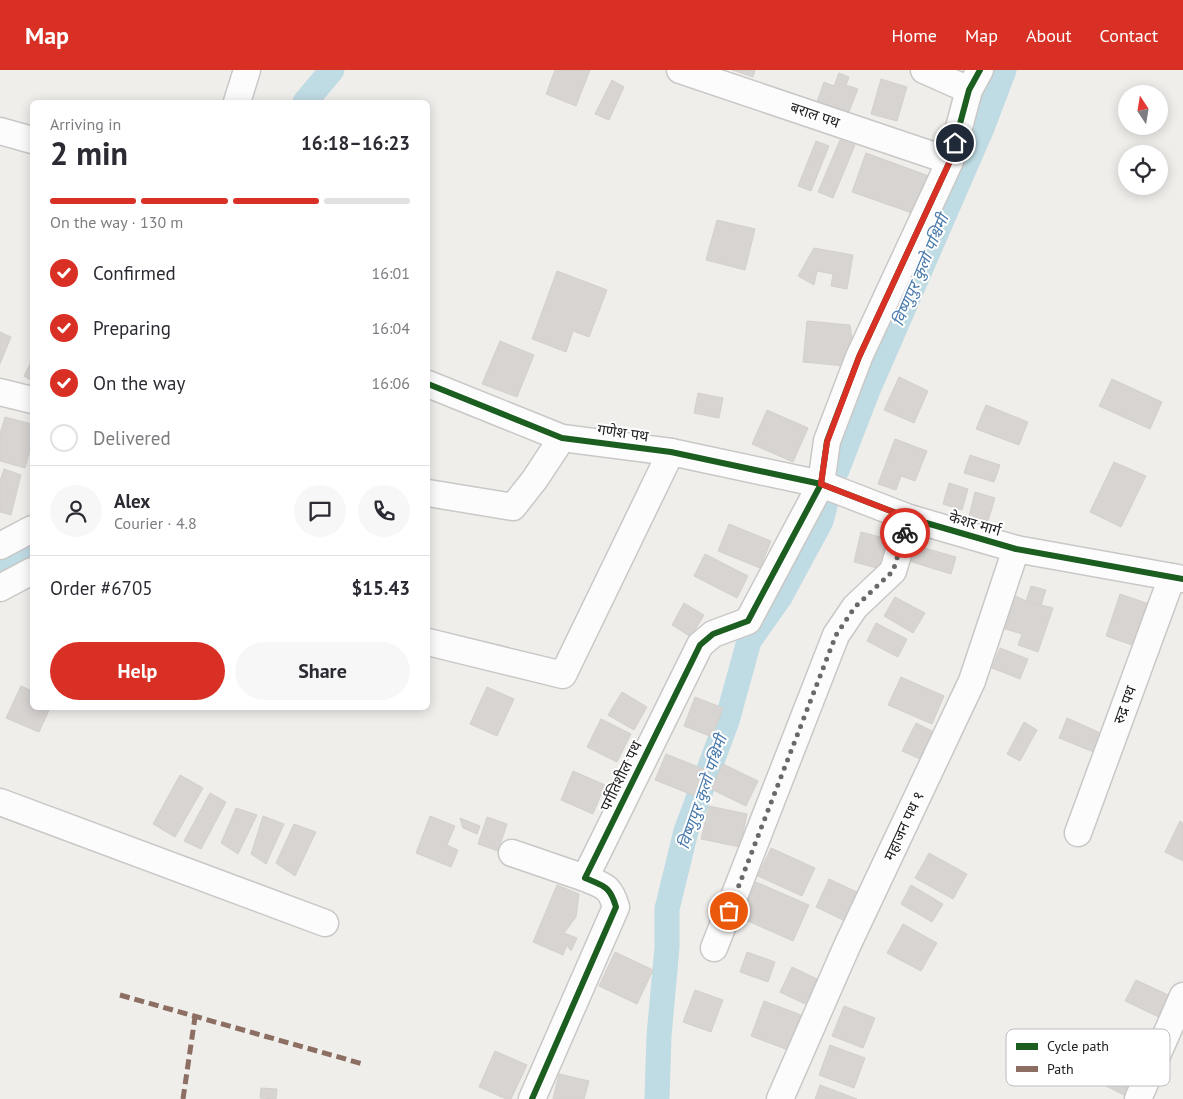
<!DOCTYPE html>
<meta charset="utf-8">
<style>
:root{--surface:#fff;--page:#f7f7f7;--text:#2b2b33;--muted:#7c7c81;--line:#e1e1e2;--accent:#d93025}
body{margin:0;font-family:"PT Sans","Noto Sans Devanagari",sans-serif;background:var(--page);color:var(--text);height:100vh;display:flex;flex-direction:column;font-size:19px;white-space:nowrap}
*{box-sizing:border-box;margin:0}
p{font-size:16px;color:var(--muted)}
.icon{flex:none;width:28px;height:28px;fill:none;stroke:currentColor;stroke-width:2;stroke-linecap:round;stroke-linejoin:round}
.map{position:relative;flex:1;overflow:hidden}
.side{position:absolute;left:30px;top:30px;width:400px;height:610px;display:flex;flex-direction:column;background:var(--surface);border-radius:8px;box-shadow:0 2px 12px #0003}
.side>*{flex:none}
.needle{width:32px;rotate:348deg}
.fabs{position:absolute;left:1118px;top:15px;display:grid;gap:10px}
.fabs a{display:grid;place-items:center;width:50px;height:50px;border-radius:50%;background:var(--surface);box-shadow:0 2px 12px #0003;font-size:25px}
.pin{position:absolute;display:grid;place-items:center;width:42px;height:42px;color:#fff;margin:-21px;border:2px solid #fff;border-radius:50%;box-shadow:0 1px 5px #0007}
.courier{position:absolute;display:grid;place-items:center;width:50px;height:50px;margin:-25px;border:4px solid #d93025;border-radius:50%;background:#fff;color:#222;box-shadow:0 1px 6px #0007}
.headline em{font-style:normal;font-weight:600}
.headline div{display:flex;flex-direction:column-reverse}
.headline{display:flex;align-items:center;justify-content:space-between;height:85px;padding:0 20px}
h1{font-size:32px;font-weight:600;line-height:38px}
.bar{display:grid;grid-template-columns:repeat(4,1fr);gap:8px 5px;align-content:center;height:60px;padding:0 20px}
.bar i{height:6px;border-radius:4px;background:var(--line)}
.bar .selected{background:var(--accent)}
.bar p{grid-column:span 4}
.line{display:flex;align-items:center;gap:12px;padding:0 20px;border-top:1px solid var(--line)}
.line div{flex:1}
.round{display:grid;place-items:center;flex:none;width:52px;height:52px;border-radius:26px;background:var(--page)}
ol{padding:0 20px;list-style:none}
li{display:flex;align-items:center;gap:15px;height:55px}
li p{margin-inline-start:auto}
li .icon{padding:5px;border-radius:50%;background:var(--accent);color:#fff;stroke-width:4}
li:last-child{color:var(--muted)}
li i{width:28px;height:28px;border:2px solid var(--line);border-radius:50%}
.cta{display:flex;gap:10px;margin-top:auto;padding:10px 20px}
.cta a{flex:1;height:58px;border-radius:30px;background:var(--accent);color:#fff;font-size:20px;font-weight:600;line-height:58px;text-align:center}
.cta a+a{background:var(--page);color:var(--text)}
header{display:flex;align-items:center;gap:30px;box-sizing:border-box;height:70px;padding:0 25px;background:var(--accent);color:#fff}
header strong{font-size:24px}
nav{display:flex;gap:28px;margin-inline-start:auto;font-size:18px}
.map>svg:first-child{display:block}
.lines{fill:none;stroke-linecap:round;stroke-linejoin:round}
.canal{stroke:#bfdbe3;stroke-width:25}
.building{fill:#d7d4d2;stroke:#d3d0cc}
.street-casing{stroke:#c9c8c7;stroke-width:29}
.street{stroke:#fdfcfc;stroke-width:26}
.quiet{stroke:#8d6e63;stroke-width:5;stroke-dasharray:10 5;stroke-linecap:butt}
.cycleway-casing{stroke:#fff;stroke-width:9}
.cycleway{stroke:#1b5e20;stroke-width:6}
.done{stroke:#6a6968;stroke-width:5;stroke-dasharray:0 9}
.route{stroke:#d93025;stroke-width:6}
.labels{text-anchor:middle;stroke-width:4;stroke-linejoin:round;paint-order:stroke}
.street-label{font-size:15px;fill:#222;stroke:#fff}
.water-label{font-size:16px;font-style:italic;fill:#4a7aab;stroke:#fff}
.key{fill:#fff;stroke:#bdbdbd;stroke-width:1}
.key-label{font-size:14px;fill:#222}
</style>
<header>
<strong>Map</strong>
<nav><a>Home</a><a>Map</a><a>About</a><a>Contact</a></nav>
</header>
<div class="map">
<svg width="1183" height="1029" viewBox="0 0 1183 1029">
<rect width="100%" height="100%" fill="#f0eeeb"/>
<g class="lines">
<g class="canal">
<polyline points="305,32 332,0"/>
<polyline points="837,400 868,320 982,58 1004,0"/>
<polyline points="0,498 32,480"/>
<polyline points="657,1029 659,966 667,877 667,839 686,761 727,651 749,571 780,527 821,451 825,436"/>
</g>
</g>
<g class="building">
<polygon points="555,0 590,0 576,36 546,24"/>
<polygon points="732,0 755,0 753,7"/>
<polygon points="839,3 849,7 846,15 858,19 846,49 815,38 824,12 834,16"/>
<polygon points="881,9 907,17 897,51 871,44"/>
<polygon points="612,10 624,17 609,50 595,44"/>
<polygon points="840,70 855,75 833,128 818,122"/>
<polygon points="816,71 829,76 811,121 798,116"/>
<polygon points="866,83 929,106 915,144 852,122"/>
<polygon points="717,150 755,159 745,200 706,190"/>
<polygon points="814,178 853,185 847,219 831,216 833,204 817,201 814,215 798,206"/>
<polygon points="557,201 607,220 589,267 573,261 566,282 532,269"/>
<polygon points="807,251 850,255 852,268 861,269 845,296 803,292"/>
<polygon points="0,262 11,267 0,294"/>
<polygon points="500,271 534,285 517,327 482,314"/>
<polygon points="32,290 32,311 24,306"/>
<polygon points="899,307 928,321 914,353 884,340"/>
<polygon points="1112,309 1162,332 1150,359 1099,336"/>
<polygon points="698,323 723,328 719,348 694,343"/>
<polygon points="986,335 1028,352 1019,375 976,359"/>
<polygon points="767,340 808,358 793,392 752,374"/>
<polygon points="5,347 32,354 32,372 25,398 0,391 0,364"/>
<polygon points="895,369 927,381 915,411 901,406 896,420 878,414"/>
<polygon points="970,385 1000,395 994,412 964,403"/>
<polygon points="1114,392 1146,406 1121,457 1090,442"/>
<polygon points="4,399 21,405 11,445 0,442 0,411"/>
<polygon points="949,413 968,419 962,440 943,434"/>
<polygon points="975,422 995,428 988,451 969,446"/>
<polygon points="729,454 771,471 760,498 718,481"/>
<polygon points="861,462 888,469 881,499 854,492"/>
<polygon points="914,475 956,487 951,504 909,491"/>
<polygon points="705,484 748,506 737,528 694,506"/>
<polygon points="1031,516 1046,520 1041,535 1026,531"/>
<polygon points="1120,524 1152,535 1138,577 1106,566"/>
<polygon points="1016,526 1026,531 1053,538 1038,582 1018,575 1022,564 1005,559"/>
<polygon points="895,527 925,543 913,563 884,546"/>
<polygon points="684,533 704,545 691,567 672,555"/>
<polygon points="876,553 907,569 898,587 867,571"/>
<polygon points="1000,578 1028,589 1020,609 992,598"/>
<polygon points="901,607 944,626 932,654 888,635"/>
<polygon points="21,616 32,621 32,638 50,638 39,662 6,648"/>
<polygon points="487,617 514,629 497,666 470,654"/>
<polygon points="622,622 647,637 634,660 608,645"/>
<polygon points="695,627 723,638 712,667 684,656"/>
<polygon points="1067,648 1105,665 1096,683 1059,668"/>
<polygon points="601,649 631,664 617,692 587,677"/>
<polygon points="1024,652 1037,660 1020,691 1007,684"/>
<polygon points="916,653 934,662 920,689 902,681"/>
<polygon points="666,684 706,700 695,726 655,710"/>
<polygon points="723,694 758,711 746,736 711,719"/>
<polygon points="573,701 605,715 593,744 561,730"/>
<polygon points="180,705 203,718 175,767 153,754"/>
<polygon points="210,723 226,732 201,779 184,771"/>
<polygon points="709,736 747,744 740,777 701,769"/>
<polygon points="236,738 257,745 238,784 221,773"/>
<polygon points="263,746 284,754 266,794 251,784"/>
<polygon points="430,746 455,756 447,775 458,780 451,797 416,783"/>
<polygon points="487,747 507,754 498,781 478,774"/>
<polygon points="460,748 480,756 477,764 463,758"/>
<polygon points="1180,751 1183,753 1183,791 1165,782"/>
<polygon points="294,754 316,762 295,806 276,793"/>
<polygon points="771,778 815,798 802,826 758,806"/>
<polygon points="929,783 967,804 953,829 915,808"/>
<polygon points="829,809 859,823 845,851 816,837"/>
<polygon points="756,812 809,835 793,871 741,848"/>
<polygon points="557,815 579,824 576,847 564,863 577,868 571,881 567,875 563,885 533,872"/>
<polygon points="911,815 943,834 932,852 901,834"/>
<polygon points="903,854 937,873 921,901 887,883"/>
<polygon points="615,882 653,900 637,934 599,916"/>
<polygon points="747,882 775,892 768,912 740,902"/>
<polygon points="792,897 817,909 805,934 780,922"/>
<polygon points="1136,910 1177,929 1167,951 1125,931"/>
<polygon points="695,920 723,930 711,962 683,952"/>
<polygon points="764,931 801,945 788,980 751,966"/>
<polygon points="844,936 875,948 863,978 832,966"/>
<polygon points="830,975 865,988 854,1018 819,1005"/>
<polygon points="495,981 527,995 511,1029 506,1029 479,1017"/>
<polygon points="1119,988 1144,1000 1130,1028 1106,1016"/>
<polygon points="559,1004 589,1011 584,1029 553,1029"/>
<polygon points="820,1015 857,1029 815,1029"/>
<polygon points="261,1018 277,1019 276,1029 260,1028"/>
</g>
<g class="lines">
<defs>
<g id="street">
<polyline points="680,0 950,91"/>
<polyline points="924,0 969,20"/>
<polyline points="237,32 247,0"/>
<polyline points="0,61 32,70"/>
<polyline points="428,314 562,368 671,382 821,414 909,448 1016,479 1183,509"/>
<polyline points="0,322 32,330"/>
<polyline points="428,423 513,437 535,409 562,368"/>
<polyline points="0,476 32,459"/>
<polyline points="0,518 32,501"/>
<polyline points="428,572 563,605 671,382"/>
<polyline points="0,732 325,853"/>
<polyline points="1078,763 1172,507"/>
<polyline points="512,783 585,808"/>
<polyline points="714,878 836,565 855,537 893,501 909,448"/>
<path d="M532,1029l84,-192c-6,-21 -12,-21 -31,-29l115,-233 13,-11 35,-13 73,-137 6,-43 32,-84 91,-196 19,-71 11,-20"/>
<polyline points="780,1029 847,876 972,611 1016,479"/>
<polyline points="1138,1029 1183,926"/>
</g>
</defs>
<use href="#street" class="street-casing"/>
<use href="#street" class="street"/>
<g class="quiet">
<polyline points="120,925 363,994"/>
<polyline points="183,1029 195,947"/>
</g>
<defs>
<g id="cycleway">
<polyline points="428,314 562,368 671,382 821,414 909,448 1016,479 1183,509"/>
<path d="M532,1029l84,-192c-6,-21 -12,-21 -31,-29l115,-233 13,-11 35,-13 73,-137 6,-43 32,-84 91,-196 19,-71 11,-20"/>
</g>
</defs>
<use href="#cycleway" class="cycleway-casing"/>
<use href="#cycleway" class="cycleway"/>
</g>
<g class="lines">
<polyline class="done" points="729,841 836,565 855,537 893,501 905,463"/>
<polyline class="route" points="905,463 909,448 821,414 827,372 859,287 950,91 955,73"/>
</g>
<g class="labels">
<g class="street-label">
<text transform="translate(815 45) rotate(19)" y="5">बराल पथ</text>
<text transform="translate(623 363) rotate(8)" y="5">गणेश पथ</text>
<text transform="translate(975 454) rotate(16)" y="5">केशर मार्ग</text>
<text transform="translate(1125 635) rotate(-70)" y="5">रुद्र पथ</text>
<text transform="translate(621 706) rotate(-64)" y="5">पर्गतिशील पथ</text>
<text transform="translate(904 756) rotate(-65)" y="5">महाजन पथ १</text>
</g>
<g class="water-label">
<text transform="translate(920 200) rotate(-67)" y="6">विष्णुपुर कुलो पश्चिमी</text>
<text transform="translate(702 722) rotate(-71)" y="6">विष्णुपुर कुलो पश्चिमी</text>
</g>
</g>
<rect x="1006" y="959" width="164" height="57" rx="8" class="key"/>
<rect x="1016" y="973" width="22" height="7" fill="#1b5e20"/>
<rect x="1016" y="996" width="22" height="6" fill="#8d6e63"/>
<g class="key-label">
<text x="1047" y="981">Cycle path</text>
<text x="1047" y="1004">Path</text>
</g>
</svg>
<div class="fabs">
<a><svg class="needle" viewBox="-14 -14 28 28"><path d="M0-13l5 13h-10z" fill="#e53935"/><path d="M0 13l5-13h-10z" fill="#7c7c81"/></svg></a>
<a><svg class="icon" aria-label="locate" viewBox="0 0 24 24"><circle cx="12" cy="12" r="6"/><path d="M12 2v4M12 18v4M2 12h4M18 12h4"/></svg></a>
</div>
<div class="pin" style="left:729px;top:841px;background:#ea580c"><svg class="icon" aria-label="bag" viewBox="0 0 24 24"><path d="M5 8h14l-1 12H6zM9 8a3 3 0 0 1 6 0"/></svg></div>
<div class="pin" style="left:955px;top:73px;background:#1f2937"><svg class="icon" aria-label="home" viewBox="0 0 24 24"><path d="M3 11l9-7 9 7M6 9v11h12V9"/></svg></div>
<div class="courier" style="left:905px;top:463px"><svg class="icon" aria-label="bike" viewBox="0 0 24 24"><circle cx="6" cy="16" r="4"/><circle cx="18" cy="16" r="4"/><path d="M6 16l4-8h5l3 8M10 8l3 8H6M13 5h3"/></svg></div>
<section class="side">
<div class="headline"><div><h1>2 min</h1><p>Arriving in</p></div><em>16:18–16:23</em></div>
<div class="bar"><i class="selected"></i><i class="selected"></i><i class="selected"></i><i></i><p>On the way · 130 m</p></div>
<ol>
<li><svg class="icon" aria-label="check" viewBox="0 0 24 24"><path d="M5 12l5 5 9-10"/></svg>Confirmed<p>16:01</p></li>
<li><svg class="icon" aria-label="check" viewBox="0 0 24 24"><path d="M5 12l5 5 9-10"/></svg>Preparing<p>16:04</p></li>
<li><svg class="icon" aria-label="check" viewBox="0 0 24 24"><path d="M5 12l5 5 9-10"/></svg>On the way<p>16:06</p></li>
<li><i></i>Delivered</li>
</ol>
<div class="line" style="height:90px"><a class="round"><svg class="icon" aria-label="person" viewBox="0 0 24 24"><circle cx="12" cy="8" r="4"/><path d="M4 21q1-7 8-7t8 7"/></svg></a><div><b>Alex</b><p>Courier · 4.8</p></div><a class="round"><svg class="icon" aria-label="chat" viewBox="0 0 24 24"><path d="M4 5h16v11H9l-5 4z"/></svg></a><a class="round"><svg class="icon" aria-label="phone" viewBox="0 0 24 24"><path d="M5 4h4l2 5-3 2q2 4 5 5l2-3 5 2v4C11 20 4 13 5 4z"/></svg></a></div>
<div class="line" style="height:65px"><div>Order #6705</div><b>$15.43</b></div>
<div class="cta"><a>Help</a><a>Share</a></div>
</section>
</div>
